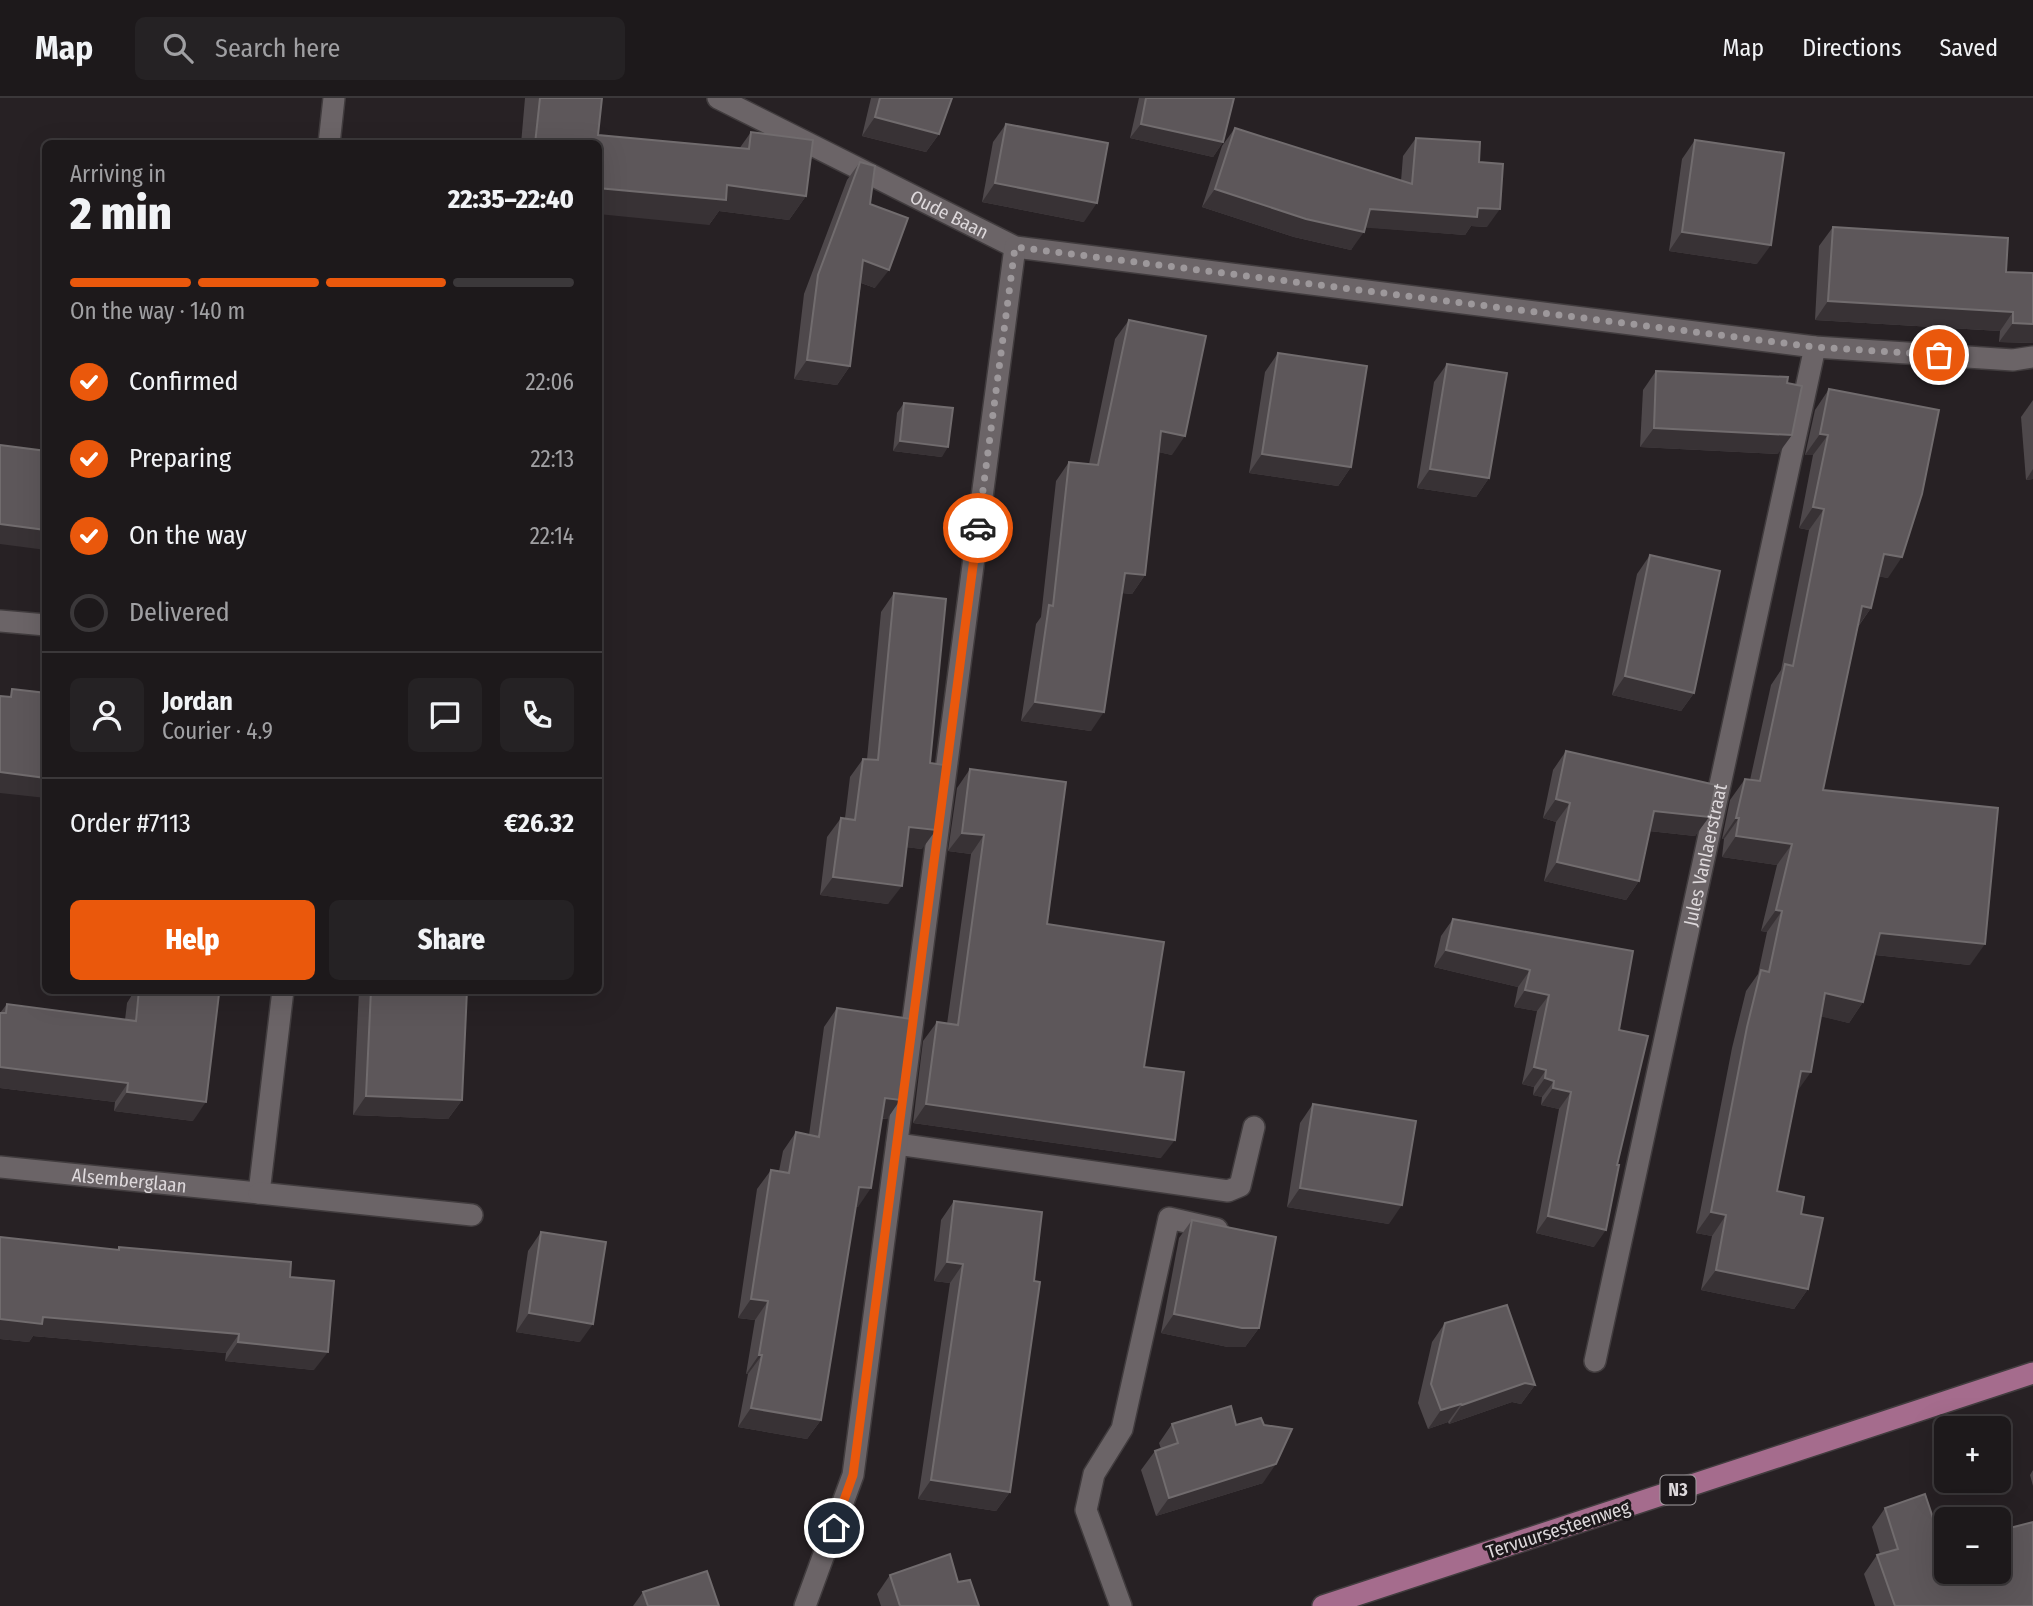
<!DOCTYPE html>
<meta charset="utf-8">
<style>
:root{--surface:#1d191b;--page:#252224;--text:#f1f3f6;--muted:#a0a0a3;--line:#3b383a;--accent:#ea580c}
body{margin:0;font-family:"Fira Sans Condensed",sans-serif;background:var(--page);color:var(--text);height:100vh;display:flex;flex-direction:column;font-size:26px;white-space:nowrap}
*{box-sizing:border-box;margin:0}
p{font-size:23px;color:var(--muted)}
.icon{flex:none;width:38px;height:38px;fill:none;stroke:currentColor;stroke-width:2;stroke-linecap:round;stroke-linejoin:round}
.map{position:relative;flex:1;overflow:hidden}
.side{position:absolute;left:42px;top:42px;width:560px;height:854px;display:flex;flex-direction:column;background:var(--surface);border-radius:10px;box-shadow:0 7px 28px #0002,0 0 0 2px var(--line)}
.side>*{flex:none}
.fabs{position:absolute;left:1934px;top:1318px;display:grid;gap:14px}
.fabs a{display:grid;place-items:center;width:77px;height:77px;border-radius:10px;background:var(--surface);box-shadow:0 7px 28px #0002,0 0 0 2px var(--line);font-size:35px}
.pin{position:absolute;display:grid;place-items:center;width:60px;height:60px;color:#fff;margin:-30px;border:4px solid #fff;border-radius:50%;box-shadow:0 2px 7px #0007}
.courier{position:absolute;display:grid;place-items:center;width:70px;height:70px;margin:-35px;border:5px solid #ea580c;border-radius:50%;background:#fff;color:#222;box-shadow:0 2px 9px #0007}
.headline em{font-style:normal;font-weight:800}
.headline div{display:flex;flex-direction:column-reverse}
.headline{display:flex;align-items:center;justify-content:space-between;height:119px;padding:0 28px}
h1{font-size:46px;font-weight:800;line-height:52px}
.bar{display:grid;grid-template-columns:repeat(4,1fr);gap:10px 7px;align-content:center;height:84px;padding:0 28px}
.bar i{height:9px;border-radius:5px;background:var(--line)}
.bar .selected{background:var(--accent)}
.bar p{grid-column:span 4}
.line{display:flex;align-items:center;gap:18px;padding:0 28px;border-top:2px solid var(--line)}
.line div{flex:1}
.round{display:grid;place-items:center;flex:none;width:74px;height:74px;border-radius:10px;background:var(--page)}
ol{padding:0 28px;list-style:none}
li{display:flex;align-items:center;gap:21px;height:77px}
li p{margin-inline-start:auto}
li .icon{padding:7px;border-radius:50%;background:var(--accent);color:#fff;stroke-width:4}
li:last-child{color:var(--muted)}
li i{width:38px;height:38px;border:4px solid var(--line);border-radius:50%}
.cta{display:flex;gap:14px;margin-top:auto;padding:14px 28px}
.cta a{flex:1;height:80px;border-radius:10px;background:var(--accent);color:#fff;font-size:28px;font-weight:800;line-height:80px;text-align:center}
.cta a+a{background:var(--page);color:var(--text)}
header{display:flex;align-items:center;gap:42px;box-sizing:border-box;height:98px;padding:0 35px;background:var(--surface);border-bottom:2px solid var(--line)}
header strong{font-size:33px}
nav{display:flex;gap:38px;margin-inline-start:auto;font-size:24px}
.search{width:490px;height:63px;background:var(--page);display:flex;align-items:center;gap:18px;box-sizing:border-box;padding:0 24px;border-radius:10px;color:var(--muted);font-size:26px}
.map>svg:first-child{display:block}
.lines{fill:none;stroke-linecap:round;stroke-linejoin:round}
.lane-casing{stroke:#413c3e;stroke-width:24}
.street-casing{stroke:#413c3e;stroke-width:24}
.primary-casing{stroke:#413c3e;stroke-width:24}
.lane{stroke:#6b6467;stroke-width:21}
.street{stroke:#6b6467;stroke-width:21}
.primary{stroke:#a56c8d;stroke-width:21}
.wall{fill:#4e484b}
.shaded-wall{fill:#383235}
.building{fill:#5d575a;stroke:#716c6e;stroke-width:2}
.done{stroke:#9d989b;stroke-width:7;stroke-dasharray:0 12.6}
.route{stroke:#ea580c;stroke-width:9}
.labels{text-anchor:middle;stroke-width:6;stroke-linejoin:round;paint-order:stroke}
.shield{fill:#1d181b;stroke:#a39ea1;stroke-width:2}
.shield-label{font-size:18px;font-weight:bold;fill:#ddd8db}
.street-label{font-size:19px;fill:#ddd8db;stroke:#1d181b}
</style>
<header>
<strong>Map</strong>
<div class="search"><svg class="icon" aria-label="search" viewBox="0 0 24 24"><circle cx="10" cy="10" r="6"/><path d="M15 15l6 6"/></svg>Search here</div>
<nav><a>Map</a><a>Directions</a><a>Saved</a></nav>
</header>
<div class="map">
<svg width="2033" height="1508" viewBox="0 0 2033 1508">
<rect width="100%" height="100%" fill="#272124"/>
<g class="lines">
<defs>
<g id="lane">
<polyline points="329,46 334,0"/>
<polyline points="897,1046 1228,1093 1240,1088 1254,1029"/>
<polyline points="1121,1508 1086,1412 1094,1376 1122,1331 1169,1120 1217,1131"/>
</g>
<g id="street">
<path id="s1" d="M718,0l297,149 800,100 198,13 20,-3"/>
<polyline points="0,523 46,527"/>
<path id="s2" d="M0,1069l259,26 24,-203"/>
<polyline points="259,1095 472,1117"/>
<path id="s3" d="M1595,1263l220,-1014"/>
<polyline points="805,1508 853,1377 1015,149"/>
</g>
<polyline id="primary" points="1323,1508 2033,1275"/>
</defs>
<use href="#lane" class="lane-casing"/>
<use href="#street" class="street-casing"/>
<use href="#primary" class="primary-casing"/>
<use href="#lane" class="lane"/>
<use href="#street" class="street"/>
<use href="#primary" class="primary"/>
</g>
<g class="wall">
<polygon points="525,0 602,0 598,37 739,51 751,34 806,98 789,122 719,113 709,127 598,46 521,46"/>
<polygon points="871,0 952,0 939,36 926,54 862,38"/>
<polygon points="1139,0 1234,0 1223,44 1213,59 1130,40"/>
<polygon points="1006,26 1084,124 982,104 993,44"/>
<polygon points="1235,30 1401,83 1403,58 1416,40 1479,64 1487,129 1471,128 1465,137 1365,129 1351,152 1294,139 1202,109 1222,48"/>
<polygon points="1695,42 1757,166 1669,153 1682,61"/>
<polygon points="860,64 870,106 875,190 861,185 850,268 837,287 794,281 804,196 847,82"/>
<polygon points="1833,129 2006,174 2033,245 1999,244 2000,233 1815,222 1819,148"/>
<polygon points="1129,222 1172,357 1159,354 1145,477 1132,496 1122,495 1091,633 1021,623 1036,526 1041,519 1056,383 1069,364 1089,366 1115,241"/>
<polygon points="1278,255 1351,369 1338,388 1249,375 1265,274"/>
<polygon points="1447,266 1489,380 1476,399 1417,390 1434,284"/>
<polygon points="1656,273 1778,356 1640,349 1643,292"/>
<polygon points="1829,291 1888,480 1878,478 1871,510 1858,529 1823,692 1970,867 1875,857 1863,904 1849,925 1821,918 1796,995 1777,1093 1801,1116 1808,1191 1794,1211 1701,1192 1712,1138 1696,1135 1732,950 1746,893 1758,876 1767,834 1761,833 1777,767 1722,759 1724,741 1722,741 1730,702 1745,681 1750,682 1771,587 1781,572 1809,432 1799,430 1813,357 1805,357 1815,312"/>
<polygon points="2033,302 2033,381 2026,382 2021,319"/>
<polygon points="904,305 942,359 893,353 897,315"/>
<polygon points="1650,457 1694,595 1681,613 1612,597 1637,476"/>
<polygon points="894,495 930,665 922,751 906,749 888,806 820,797 827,739 841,720 845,720 850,679 863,661 867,661 881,514"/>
<polygon points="1566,653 1709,719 1695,738 1649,733 1639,783 1626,802 1544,783 1556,724 1543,720 1553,672"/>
<polygon points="970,671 1047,826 1144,969 1161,1060 913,1025 923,943 937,924 947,926 971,756 948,753 957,690"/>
<polygon points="1453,821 1619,932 1594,1149 1536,1135 1559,1011 1541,1007 1542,999 1533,997 1534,989 1522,986 1537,913 1514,909 1518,889 1434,869 1441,838"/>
<polygon points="135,892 194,892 193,1023 114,1013 115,1004 0,990 0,915 7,906 125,922 127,905"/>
<polygon points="359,892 467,892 462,1002 448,1021 353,1017"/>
<polygon points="837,910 900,1002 887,1021 882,1021 858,1109 855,1109 821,1322 807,1341 738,1329 748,1276 746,1276 755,1222 738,1220 757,1091 771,1072 779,1073 783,1053 796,1034 809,1037 824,929"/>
<polygon points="1313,1006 1389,1126 1287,1109 1300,1025"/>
<polygon points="954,1103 1010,1394 996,1413 918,1401 950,1185 934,1183 941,1122"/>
<polygon points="1192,1122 1259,1230 1245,1249 1228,1249 1161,1235 1179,1140"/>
<polygon points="541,1134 580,1244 516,1234 528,1153"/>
<polygon points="119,1149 290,1179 314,1272 225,1263 226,1255 33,1238 29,1244 0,1241 117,1152"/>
<polygon points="1445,1225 1535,1287 1521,1306 1512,1304 1449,1326 1448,1324 1428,1331 1418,1305 1432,1244"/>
<polygon points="1172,1326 1264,1327 1263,1385 1156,1418 1141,1372 1155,1353 1161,1351 1159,1345"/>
<polygon points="2033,1372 2033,1388 2030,1377"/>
<polygon points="1885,1410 1943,1450 2033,1508 1875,1508 1864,1476 1877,1457 1880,1456 1872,1429"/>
<polygon points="890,1477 958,1484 979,1508 881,1508 877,1496"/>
<polygon points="643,1494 719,1508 633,1508"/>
</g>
<g class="shaded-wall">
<polygon points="875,19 939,36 926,54 862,38"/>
<polygon points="1141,26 1223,44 1213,59 1130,40"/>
<polygon points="995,85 1097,105 1084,124 982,104"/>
<polygon points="727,87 806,98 789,122 719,113 709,127 598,116 598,90"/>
<polygon points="1215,91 1364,134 1351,152 1294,139 1202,109"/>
<polygon points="1478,110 1500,111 1487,129 1471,128 1465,137 1357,129 1370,111"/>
<polygon points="1682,134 1771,147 1757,166 1669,153"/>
<polygon points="863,162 889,172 875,190 850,181"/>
<polygon points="1828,203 2013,214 2000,233 1815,222"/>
<polygon points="2013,225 2033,226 2033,245 1999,244"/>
<polygon points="807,262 850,268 837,287 794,281"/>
<polygon points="1654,330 1792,337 1778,356 1640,349"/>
<polygon points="1161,333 1185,338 1172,357 1148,352"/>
<polygon points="1820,336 1828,337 1813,357 1805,357"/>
<polygon points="900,343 948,349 942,359 893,353"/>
<polygon points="1262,356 1351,369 1338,388 1249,375"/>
<polygon points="1430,371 1489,380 1476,399 1417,390"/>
<polygon points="2033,371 2033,381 2026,382"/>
<polygon points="1813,409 1824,411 1809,432 1799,430"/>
<polygon points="0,426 46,432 46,452 0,446"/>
<polygon points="1884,456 1902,459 1888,480 1869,477"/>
<polygon points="1125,475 1145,477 1132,496 1112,494"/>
<polygon points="1862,508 1871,510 1856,531"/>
<polygon points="1625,578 1694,595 1681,613 1612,597"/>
<polygon points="1035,604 1104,614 1091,633 1021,623"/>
<polygon points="0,674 46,680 46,700 0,695"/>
<polygon points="1556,701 1570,705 1556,724 1543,720"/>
<polygon points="1654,713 1709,719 1695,738 1640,732"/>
<polygon points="1736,720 1739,720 1724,741 1722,741"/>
<polygon points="909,729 936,732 922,751 896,748"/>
<polygon points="962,735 984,737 971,756 948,753"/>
<polygon points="1736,738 1792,746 1777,767 1722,759"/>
<polygon points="1557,764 1639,783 1626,802 1544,783"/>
<polygon points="833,779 902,788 888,806 820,797"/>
<polygon points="1776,812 1782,813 1767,834 1761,833"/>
<polygon points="1880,835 1985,846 1970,867 1866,856"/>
<polygon points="1446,852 1530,872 1518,889 1434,869"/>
<polygon points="1525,892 1549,897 1537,913 1514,909"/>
<polygon points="1825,895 1863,904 1849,925 1810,916"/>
<polygon points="0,969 128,985 115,1004 0,990"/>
<polygon points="1534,969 1546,972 1534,989 1522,986"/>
<polygon points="1801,973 1811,974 1796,995"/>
<polygon points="1545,980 1554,983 1542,999 1533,997"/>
<polygon points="1553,990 1571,994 1559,1011 1541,1007"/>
<polygon points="127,994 206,1004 193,1023 114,1013"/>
<polygon points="366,998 462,1002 448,1021 353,1017"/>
<polygon points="885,1000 900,1002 887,1021 871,1019"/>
<polygon points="926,1006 1175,1042 1161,1060 913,1025"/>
<polygon points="859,1089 871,1090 858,1109 845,1108"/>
<polygon points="1300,1090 1402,1107 1389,1126 1287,1109"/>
<polygon points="1711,1114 1726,1117 1712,1138 1696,1135"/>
<polygon points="1548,1118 1606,1132 1594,1149 1536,1135"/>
<polygon points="947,1164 963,1166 950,1185 934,1183"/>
<polygon points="1716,1172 1808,1191 1794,1211 1701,1192"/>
<polygon points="751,1201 768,1203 755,1222 738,1220"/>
<polygon points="529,1215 593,1226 580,1244 516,1234"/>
<polygon points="1174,1216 1259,1230 1245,1249 1228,1249 1161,1235"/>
<polygon points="43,1219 239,1236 226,1255 33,1238 29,1244 0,1241 0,1221"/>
<polygon points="238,1244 328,1254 314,1272 225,1263"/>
<polygon points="759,1257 762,1257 748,1276 746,1276"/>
<polygon points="1525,1285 1535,1287 1521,1306 1512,1304 1449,1326 1462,1307"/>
<polygon points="1461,1306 1448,1324 1428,1331 1441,1312"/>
<polygon points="751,1310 821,1322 807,1341 738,1329"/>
<polygon points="1276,1366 1263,1385 1156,1418 1169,1400"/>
<polygon points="931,1382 1010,1394 996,1413 918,1401"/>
</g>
<g class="building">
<polygon points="540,0 602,0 598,37 749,51 751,34 813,42 806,98 727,87 726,102 598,90 598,46 535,46"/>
<polygon points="880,0 952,0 939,36 875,19"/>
<polygon points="1146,0 1234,0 1223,44 1141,26"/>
<polygon points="1006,26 1108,45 1097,105 995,85"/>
<polygon points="1235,30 1412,86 1416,40 1480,44 1479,64 1503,66 1500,111 1478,110 1477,119 1370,111 1364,134 1306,121 1215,91"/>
<polygon points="1695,42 1784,55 1771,147 1682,134"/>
<polygon points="860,64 875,68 870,106 908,120 889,172 863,162 850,268 807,262 818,177"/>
<polygon points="1833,129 2008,140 2006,174 2033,175 2033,226 2013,225 2013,214 1828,203"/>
<polygon points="1129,222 1206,238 1185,338 1161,333 1145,477 1125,475 1104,614 1035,604 1049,507 1053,508 1069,364 1098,367"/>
<polygon points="1278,255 1367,268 1351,369 1262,356"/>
<polygon points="1447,266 1507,275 1489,380 1430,371"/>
<polygon points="1656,273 1788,279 1787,285 1802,288 1792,337 1654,330"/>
<polygon points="1829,291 1939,312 1922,396 1902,459 1884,456 1871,510 1862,508 1823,692 1998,710 1985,846 1880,835 1863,904 1825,895 1811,974 1801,973 1777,1093 1804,1099 1801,1116 1823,1120 1808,1191 1716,1172 1726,1117 1711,1114 1747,929 1761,872 1769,874 1782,813 1776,812 1792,746 1736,738 1739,720 1736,720 1745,681 1760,683 1785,566 1793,568 1824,411 1813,409 1828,337 1820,336"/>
<polygon points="904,305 953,310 948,349 900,343"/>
<polygon points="0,347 46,353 46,432 0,426"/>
<polygon points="1650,457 1720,473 1694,595 1625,578"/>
<polygon points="894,495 946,501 930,665 944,667 936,732 909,729 902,788 833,779 841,720 855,722 863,661 878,662"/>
<polygon points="12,591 46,595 46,680 0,674 0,598 11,599"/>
<polygon points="1566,653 1716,687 1709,719 1654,713 1639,783 1557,764 1570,705 1556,701"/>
<polygon points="970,671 1066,684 1047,826 1164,844 1144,969 1184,974 1175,1042 926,1006 937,924 958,927 984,737 962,735"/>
<polygon points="1453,821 1633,853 1619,932 1648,938 1617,1067 1619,1067 1606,1132 1548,1118 1571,994 1553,990 1554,983 1545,980 1546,972 1534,969 1549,897 1525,892 1530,872 1446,852"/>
<polygon points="139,892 194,892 219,896 206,1004 127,994 128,985 0,969 0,915 6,915 7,906 136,923"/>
<polygon points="371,892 467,892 462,1002 366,998"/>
<polygon points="837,910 911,921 900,1002 885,1000 871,1090 859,1089 821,1322 751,1310 762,1257 759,1257 768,1203 751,1201 771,1072 789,1075 796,1034 819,1039"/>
<polygon points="1313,1006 1416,1023 1402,1107 1300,1090"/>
<polygon points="954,1103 1042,1114 1034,1183 1040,1184 1010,1394 931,1382 963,1166 947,1164"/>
<polygon points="1192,1122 1276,1139 1259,1230 1242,1230 1174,1216"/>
<polygon points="541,1134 606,1144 593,1226 529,1215"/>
<polygon points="0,1139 119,1152 119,1149 291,1164 290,1179 334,1183 328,1254 238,1244 239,1236 43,1219 42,1226 0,1221"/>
<polygon points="1507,1207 1535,1287 1525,1285 1462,1307 1461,1306 1441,1312 1431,1286 1445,1225"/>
<polygon points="1231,1308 1236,1327 1261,1320 1264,1327 1292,1331 1276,1366 1169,1400 1155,1353 1178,1345 1172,1326"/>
<polygon points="1925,1396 1943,1450 1946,1449 1946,1474 1998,1474 1998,1433 2033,1424 2033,1508 1895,1508 1877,1457 1898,1451 1885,1410"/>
<polygon points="950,1456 958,1484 970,1482 979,1508 899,1508 900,1508 890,1477"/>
<polygon points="707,1473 719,1508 648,1508 643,1494"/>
</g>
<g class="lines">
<polyline class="done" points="978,430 1015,149 1815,249 1939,257"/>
<polyline class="route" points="834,1430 853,1377 978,430"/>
</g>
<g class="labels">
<rect class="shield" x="1660.5" y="1377.5" width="35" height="29" rx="5"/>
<g class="shield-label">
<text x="1678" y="1398">N3</text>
</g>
<g class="street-label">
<text dy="7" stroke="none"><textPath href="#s1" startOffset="259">Oude Baan</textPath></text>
<text dy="7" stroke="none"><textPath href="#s3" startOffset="518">Jules Vanlaerstraat</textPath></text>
<text dy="7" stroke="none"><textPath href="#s2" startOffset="130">Alsemberglaan</textPath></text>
<text transform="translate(1558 1431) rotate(-18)" y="7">Tervuursesteenweg</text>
</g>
</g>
</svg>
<div class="fabs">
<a>+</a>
<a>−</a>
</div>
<div class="pin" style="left:1939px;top:257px;background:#ea580c"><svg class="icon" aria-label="bag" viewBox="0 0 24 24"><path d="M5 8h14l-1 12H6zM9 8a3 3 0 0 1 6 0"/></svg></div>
<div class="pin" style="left:834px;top:1430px;background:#1f2937"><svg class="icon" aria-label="home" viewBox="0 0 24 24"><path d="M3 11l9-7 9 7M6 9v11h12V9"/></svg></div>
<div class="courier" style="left:978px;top:430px"><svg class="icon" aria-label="car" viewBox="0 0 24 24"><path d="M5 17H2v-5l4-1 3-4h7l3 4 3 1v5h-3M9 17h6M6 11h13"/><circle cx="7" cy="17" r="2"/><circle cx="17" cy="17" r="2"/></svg></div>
<section class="side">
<div class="headline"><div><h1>2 min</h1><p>Arriving in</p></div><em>22:35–22:40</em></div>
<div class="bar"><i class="selected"></i><i class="selected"></i><i class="selected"></i><i></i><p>On the way · 140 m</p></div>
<ol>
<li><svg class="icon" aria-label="check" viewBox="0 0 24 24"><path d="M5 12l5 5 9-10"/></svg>Confirmed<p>22:06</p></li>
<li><svg class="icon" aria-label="check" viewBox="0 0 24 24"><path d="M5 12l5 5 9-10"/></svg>Preparing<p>22:13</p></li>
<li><svg class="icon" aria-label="check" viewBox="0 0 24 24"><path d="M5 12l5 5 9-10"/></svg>On the way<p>22:14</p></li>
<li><i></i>Delivered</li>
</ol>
<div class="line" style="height:126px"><a class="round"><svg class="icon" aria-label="person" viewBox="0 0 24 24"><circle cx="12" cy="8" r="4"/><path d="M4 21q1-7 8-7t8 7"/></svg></a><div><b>Jordan</b><p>Courier · 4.9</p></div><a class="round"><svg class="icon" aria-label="chat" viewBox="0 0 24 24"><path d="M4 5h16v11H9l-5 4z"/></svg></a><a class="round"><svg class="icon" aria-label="phone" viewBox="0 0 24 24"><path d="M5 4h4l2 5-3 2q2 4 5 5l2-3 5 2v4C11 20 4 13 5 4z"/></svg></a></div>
<div class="line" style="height:91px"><div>Order #7113</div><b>€26.32</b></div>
<div class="cta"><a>Help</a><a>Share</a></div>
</section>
</div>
